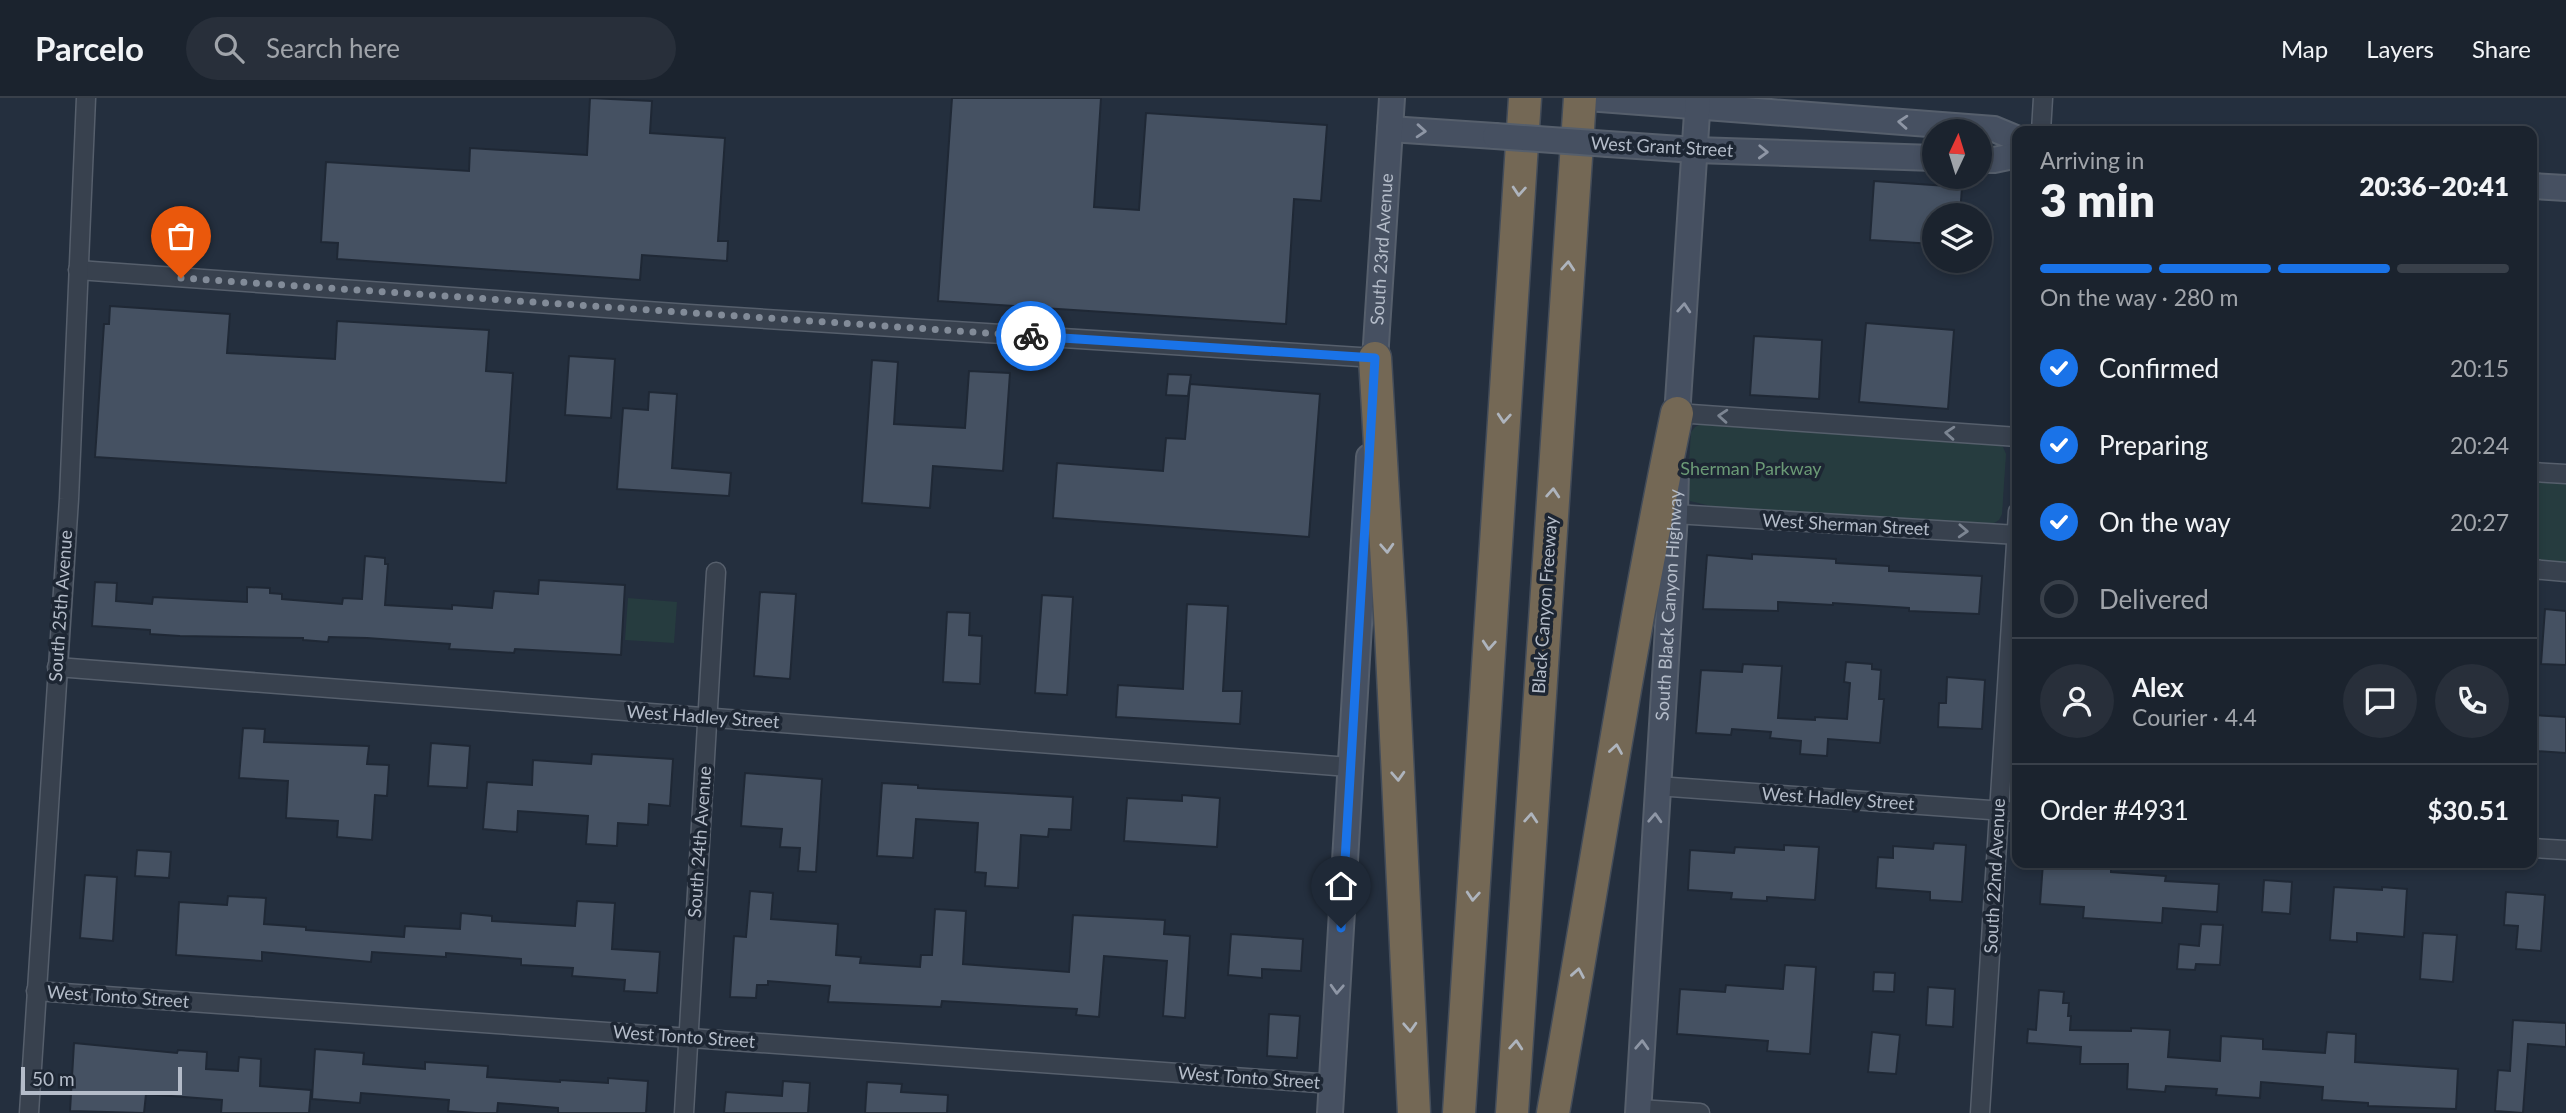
<!DOCTYPE html>
<meta charset="utf-8">
<style>
:root{--surface:#1b232e;--page:#282f3a;--text:#f1f3f6;--muted:#a0a4aa;--line:#39404a;--accent:#1a73e8}
body{margin:0;font-family:Lato,sans-serif;background:var(--page);color:var(--text);height:100vh;display:flex;flex-direction:column;font-size:26px;white-space:nowrap}
*{box-sizing:border-box;margin:0}
p{font-size:23px;color:var(--muted)}
.icon{flex:none;width:38px;height:38px;fill:none;stroke:currentColor;stroke-width:2;stroke-linecap:round;stroke-linejoin:round}
.map{position:relative;flex:1;overflow:hidden}
.panel{position:absolute;left:2012px;top:28px;width:525px;height:742px;display:flex;flex-direction:column;background:var(--surface);border-radius:14px;box-shadow:0 4px 10px #0003,0 0 0 2px var(--line)}
.panel>*{flex:none}
.needle{width:46px;rotate:4deg}
.fabs{position:absolute;left:1922px;top:21px;display:grid;gap:14px}
.fabs a{display:grid;place-items:center;width:70px;height:70px;border-radius:50%;background:var(--surface);box-shadow:0 4px 10px #0003,0 0 0 2px var(--line);font-size:35px}
.scale{position:absolute;left:21px;bottom:18px;width:161px;box-sizing:border-box;padding-left:7px;border:4px solid #b4bcc9;border-top:0;font-size:19px;line-height:24px;white-space:nowrap;color:#b4bcc9;-webkit-text-stroke:5px #1d2633;paint-order:stroke}
.pin{position:absolute;display:grid;place-items:center;width:60px;height:60px;color:#fff;margin:-72px -30px;border-radius:50% 50% 50% 0;rotate:-45deg;box-shadow:0 0 7px #0007}
.pin .icon{rotate:45deg}
.courier{position:absolute;display:grid;place-items:center;width:70px;height:70px;margin:-35px;border:5px solid #1a73e8;border-radius:50%;background:#fff;color:#222;box-shadow:0 2px 9px #0007}
.overview em{font-style:normal;font-weight:800}
.overview div{display:flex;flex-direction:column-reverse}
.overview{display:flex;align-items:center;justify-content:space-between;height:119px;padding:0 28px}
h1{font-size:46px;font-weight:800;line-height:52px}
.bar{display:grid;grid-template-columns:repeat(4,1fr);gap:10px 7px;align-content:center;height:84px;padding:0 28px}
.bar i{height:9px;border-radius:5px;background:var(--line)}
.bar .current{background:var(--accent)}
.bar p{grid-column:span 4}
.line{display:flex;align-items:center;gap:18px;padding:0 28px;border-top:2px solid var(--line)}
.line div{flex:1}
.round{display:grid;place-items:center;flex:none;width:74px;height:74px;border-radius:37px;background:var(--page)}
ol{padding:0 28px;list-style:none}
li{display:flex;align-items:center;gap:21px;height:77px}
li p{margin-inline-start:auto}
li .icon{padding:7px;border-radius:50%;background:var(--accent);color:#fff;stroke-width:4}
li:last-child{color:var(--muted)}
li i{width:38px;height:38px;border:4px solid var(--line);border-radius:50%}
header{display:flex;align-items:center;gap:42px;box-sizing:border-box;height:98px;padding:0 35px;background:var(--surface);border-bottom:2px solid var(--line)}
header strong{font-size:33px}
nav{display:flex;gap:38px;margin-inline-start:auto;font-size:24px}
.search{width:490px;height:63px;background:var(--page);display:flex;align-items:center;gap:18px;box-sizing:border-box;padding:0 24px;border-radius:38px;color:var(--muted);font-size:26px}
.map>svg:first-child{display:block}
.green{fill:#263c3f}
.building{fill:#455162;stroke:#1f2835;stroke-width:2}
.lines{fill:none;stroke-linecap:round;stroke-linejoin:round}
.street-casing{stroke:#565f6c;stroke-width:21}
.secondary-casing{stroke:#565f6c;stroke-width:28}
.highway-casing{stroke:#434c59;stroke-width:35}
.street{stroke:#38414e;stroke-width:18}
.secondary{stroke:#465061;stroke-width:24}
.highway{stroke:#746855;stroke-width:32}
.secondary-bridge-casing{stroke:#565f6c;stroke-width:28;stroke-linecap:butt}
.secondary-bridge{stroke:#465061;stroke-width:24}
.oneway{stroke:#8e96a5}
.oneway2{stroke:#aeb4bd}
.oneway3{stroke:#7c8592}
.done{stroke:#828b98;stroke-width:7;stroke-dasharray:0 12.6}
.route{stroke:#1a73e8;stroke-width:9}
.labels{text-anchor:middle;stroke-width:7;stroke-linejoin:round;paint-order:stroke}
.street-label{font-size:18px;fill:#b4bcc9;stroke:#1d2633}
.park-label{font-size:18px;fill:#6b9a76;stroke:#1d2633}
</style>
<header>
<strong>Parcelo</strong>
<div class="search"><svg class="icon" aria-label="search" viewBox="0 0 24 24"><circle cx="10" cy="10" r="6"/><path d="M15 15l6 6"/></svg>Search here</div>
<nav><a>Map</a><a>Layers</a><a>Share</a></nav>
</header>
<div class="map">
<svg width="2566" height="1015" viewBox="0 0 2566 1015">
<rect width="100%" height="100%" fill="#242f3e"/>
<g class="green">
<polygon points="1701,326 1996,345 2003,349 2006,356 2002,416 1999,422 1991,427 1719,410 1690,403 1687,396 1691,334 1695,329"/>
<polygon points="2532,381 2566,383 2566,466 2532,464"/>
<polygon points="628,500 677,504 674,545 625,542"/>
</g>
<g class="building">
<polygon points="590,0 652,3 650,35 725,40 718,143 728,143 727,163 642,157 640,182 337,161 338,145 321,144 326,64 469,73 470,50 587,57"/>
<polygon points="952,0 1101,0 1094,109 1139,112 1146,15 1327,27 1321,103 1294,101 1286,226 938,203"/>
<polygon points="1874,83 1962,89 1960,117 1934,117 1934,146 1870,142"/>
<polygon points="110,208 230,216 227,255 335,261 337,223 489,232 486,273 513,275 506,385 95,359 104,226 109,226"/>
<polygon points="1866,225 1954,232 1948,311 1859,304"/>
<polygon points="1754,238 1822,242 1819,301 1750,297"/>
<polygon points="569,258 615,261 611,320 565,317"/>
<polygon points="872,262 898,264 894,326 965,330 969,273 1010,275 1003,373 933,368 930,410 862,405"/>
<polygon points="1168,276 1191,277 1188,298 1166,297"/>
<polygon points="1190,286 1320,296 1309,439 1053,420 1057,365 1163,373 1166,340 1185,341"/>
<polygon points="649,294 677,296 672,370 731,375 729,398 617,391 623,310 648,312"/>
<polygon points="1752,456 1836,461 1836,465 1889,468 1889,473 1982,478 1979,516 1909,513 1909,510 1833,505 1833,507 1778,504 1778,513 1703,511 1707,457 1752,461"/>
<polygon points="365,458 385,460 385,466 388,466 385,507 452,511 452,507 492,510 494,493 538,496 539,482 625,487 621,557 515,551 514,555 468,552 449,551 450,546 367,540 329,539 328,544 303,542 303,540 180,538 150,536 150,532 92,528 95,484 117,485 116,503 152,506 153,499 247,504 247,489 270,490 270,495 282,496 282,501 342,506 343,500 362,501"/>
<polygon points="760,494 796,496 790,581 754,578"/>
<polygon points="1042,497 1073,499 1067,597 1035,595"/>
<polygon points="1187,506 1228,508 1223,593 1242,593 1240,626 1116,619 1118,587 1183,591"/>
<polygon points="2545,511 2566,513 2566,567 2541,566"/>
<polygon points="947,514 970,515 969,537 982,538 980,586 943,584"/>
<polygon points="1846,564 1872,566 1872,571 1881,572 1879,601 1884,601 1880,645 1828,641 1827,658 1800,656 1801,643 1770,640 1771,634 1732,631 1731,637 1696,635 1701,572 1742,574 1743,566 1782,568 1778,620 1815,622 1815,619 1847,621 1850,585 1844,584"/>
<polygon points="1947,579 1985,582 1982,631 1938,629 1939,605 1946,605"/>
<polygon points="2532,617 2566,619 2566,655 2536,653 2536,649 2532,649"/>
<polygon points="243,630 265,631 264,644 369,648 367,666 389,667 387,698 375,697 372,742 337,739 338,723 286,720 288,683 239,680"/>
<polygon points="431,645 470,648 467,690 428,688"/>
<polygon points="592,656 673,661 670,708 649,706 648,727 618,725 617,748 586,746 588,718 518,713 517,734 483,731 487,684 532,687 533,662 591,666"/>
<polygon points="745,675 822,681 816,774 798,773 800,750 780,749 782,731 741,728"/>
<polygon points="882,685 918,687 918,690 1073,699 1071,732 1049,731 1048,739 1021,737 1018,790 985,788 986,775 975,774 978,725 916,721 913,760 877,758"/>
<polygon points="1182,697 1220,700 1217,749 1124,743 1127,700 1182,703"/>
<polygon points="1934,745 1966,747 1962,804 1930,802 1930,794 1876,790 1878,759 1893,760 1893,748 1933,751"/>
<polygon points="1784,747 1819,749 1815,802 1767,799 1767,803 1731,801 1732,795 1688,792 1690,752 1734,755 1735,749 1784,752"/>
<polygon points="137,752 171,754 169,780 135,778"/>
<polygon points="2043,765 2076,765 2111,769 2111,774 2166,778 2165,783 2219,786 2217,814 2163,810 2162,825 2083,820 2084,809 2040,806"/>
<polygon points="85,777 117,779 113,843 80,840"/>
<polygon points="2264,782 2292,784 2290,816 2262,814"/>
<polygon points="2334,789 2382,792 2382,789 2407,791 2404,839 2357,835 2357,844 2330,842"/>
<polygon points="750,793 773,795 771,821 838,826 836,857 861,859 860,865 920,869 921,857 932,857 935,811 966,813 963,866 1069,874 1073,817 1165,822 1164,836 1190,838 1185,920 1163,918 1167,863 1104,858 1099,919 1076,917 1077,911 942,903 941,909 828,904 830,888 768,883 768,887 757,887 756,900 730,899 734,838 746,839"/>
<polygon points="2506,794 2545,797 2541,853 2516,851 2518,828 2504,827"/>
<polygon points="228,798 266,800 264,826 306,829 306,832 404,839 405,828 460,831 461,815 492,818 492,823 575,828 577,803 615,805 612,851 660,854 657,895 624,893 625,882 572,878 573,870 521,867 521,861 446,855 446,859 372,854 371,864 262,854 262,863 176,857 179,804 227,807"/>
<polygon points="2201,826 2223,827 2220,867 2196,866 2195,872 2177,871 2179,846 2199,848"/>
<polygon points="2423,835 2457,837 2453,884 2420,881"/>
<polygon points="1231,836 1303,841 1301,873 1262,871 1262,880 1228,877"/>
<polygon points="1785,867 1816,869 1810,956 1767,953 1768,943 1677,936 1680,891 1725,894 1726,887 1783,891"/>
<polygon points="1874,874 1895,875 1894,894 1873,893"/>
<polygon points="1928,889 1955,891 1953,929 1926,927"/>
<polygon points="2039,892 2064,894 2063,905 2069,905 2068,918 2071,918 2070,932 2131,933 2131,930 2170,932 2168,959 2220,963 2221,938 2263,941 2263,951 2325,955 2327,934 2356,936 2355,964 2458,971 2456,1011 2368,1008 2368,1005 2322,1002 2323,989 2261,984 2260,1000 2216,997 2217,991 2166,988 2165,994 2127,991 2128,966 2080,966 2081,949 2027,945 2028,931 2036,932"/>
<polygon points="1269,916 1300,918 1297,960 1267,958"/>
<polygon points="2513,922 2566,925 2566,949 2528,946 2523,1015 2495,1013 2498,972 2510,973"/>
<polygon points="1872,934 1900,937 1896,976 1868,974"/>
<polygon points="74,945 177,955 178,952 207,954 206,971 238,973 239,959 261,961 260,988 311,992 309,1015 221,1015 222,1002 146,996 144,1015 70,1013"/>
<polygon points="315,951 364,955 363,966 425,971 425,964 488,968 487,979 560,984 560,982 608,985 608,980 648,983 646,1015 558,1015 558,1010 498,1005 497,1015 476,1015 448,1013 449,1002 361,995 360,1005 312,1001"/>
<polygon points="783,983 810,985 808,1015 724,1015 726,994 782,998"/>
<polygon points="867,984 902,986 901,994 948,997 947,1015 865,1015"/>
</g>
<g class="lines">
<defs>
<g id="street">
<polyline points="2041,33 2043,0"/>
<polyline points="78,172 689,216 1375,260"/>
<polyline points="1677,315 2018,339"/>
<polyline points="2532,374 2566,376"/>
<polyline points="1675,416 2018,437"/>
<polyline points="2532,471 2566,474"/>
<polyline points="57,569 1349,669"/>
<polyline points="1657,688 2018,714"/>
<polyline points="2532,750 2566,752"/>
<polyline points="36,893 1332,986"/>
<polyline points="1639,1011 1700,1015"/>
<polyline points="29,1015 69,401 86,0"/>
<polyline points="684,1015 716,474"/>
<polyline points="1980,1015 2018,414"/>
</g>
<g id="secondary">
<polyline points="1587,0 1994,31 2018,41"/>
<polyline points="1390,31 1495,38"/>
<polyline points="1608,46 1695,52 1934,60"/>
<polyline points="1979,62 1994,62 2018,57"/>
<polyline points="2532,88 2566,90"/>
<path id="s1" d="M1374,277l18,-277"/>
<polyline points="1676,333 1698,0"/>
<polyline points="1330,1015 1369,359"/>
<path id="s2" d="M1638,1015l37,-599 1,-43"/>
</g>
<g id="highway">
<polyline points="1375,260 1391,533 1414,1015"/>
<polyline points="1459,1015 1525,0"/>
<polyline points="1512,1015 1580,0"/>
<path d="M1553,1015c41,-233 76,-468 124,-700"/>
</g>
</defs>
<use href="#street" class="street-casing"/>
<use href="#secondary" class="secondary-casing"/>
<use href="#highway" class="highway-casing"/>
<use href="#street" class="street"/>
<use href="#secondary" class="secondary"/>
<use href="#highway" class="highway"/>
<defs>
<polyline id="secondary-bridge" points="1495,38 1608,46"/>
</defs>
<use href="#secondary-bridge" class="secondary-bridge-casing"/>
<use href="#secondary-bridge" class="secondary-bridge"/>
</g>
<defs><path id="oneway-chevron" d="M-2-3.5L2.5 0L-2 3.5" fill="none" stroke-width="1.6" stroke-linecap="round" stroke-linejoin="round" transform="scale(1.75)"/></defs>
<g class="oneway">
<use href="#oneway-chevron" transform="translate(1903 24) rotate(-176)"/>
<use href="#oneway-chevron" transform="translate(1421 33) rotate(4)"/>
<use href="#oneway-chevron" transform="translate(1763 54) rotate(2)"/>
<use href="#oneway-chevron" transform="translate(1684 210) rotate(-86)"/>
<use href="#oneway-chevron" transform="translate(1655 720) rotate(-87)"/>
<use href="#oneway-chevron" transform="translate(1337 891) rotate(93)"/>
<use href="#oneway-chevron" transform="translate(1642 947) rotate(-87)"/>
</g>
<g class="oneway2">
<use href="#oneway-chevron" transform="translate(1519 93) rotate(94)"/>
<use href="#oneway-chevron" transform="translate(1568 168) rotate(-86)"/>
<use href="#oneway-chevron" transform="translate(1504 320) rotate(94)"/>
<use href="#oneway-chevron" transform="translate(1553 395) rotate(-86)"/>
<use href="#oneway-chevron" transform="translate(1387 450) rotate(87)"/>
<use href="#oneway-chevron" transform="translate(1489 547) rotate(94)"/>
<use href="#oneway-chevron" transform="translate(1616 651) rotate(-81)"/>
<use href="#oneway-chevron" transform="translate(1398 678) rotate(87)"/>
<use href="#oneway-chevron" transform="translate(1531 720) rotate(-86)"/>
<use href="#oneway-chevron" transform="translate(1473 798) rotate(94)"/>
<use href="#oneway-chevron" transform="translate(1578 875) rotate(-80)"/>
<use href="#oneway-chevron" transform="translate(1410 929) rotate(87)"/>
<use href="#oneway-chevron" transform="translate(1516 947) rotate(-86)"/>
</g>
<g class="oneway3">
<use href="#oneway-chevron" transform="translate(1723 318) rotate(-176)"/>
<use href="#oneway-chevron" transform="translate(1950 335) rotate(-176)"/>
<use href="#oneway-chevron" transform="translate(1963 433) rotate(3)"/>
</g>
<g class="lines">
<polyline class="done" points="181,180 1031,238"/>
<polyline class="route" points="1031,238 1375,260 1341,830"/>
</g>
<g class="labels">
<g class="street-label">
<text transform="translate(1662 49) rotate(3)" y="6">West Grant Street</text>
<text dy="6" stroke="none"><textPath href="#s1" startOffset="126">South 23rd Avenue</textPath></text>
<text transform="translate(1846 427) rotate(3)" y="6">West Sherman Street</text>
<text transform="translate(1545 507) rotate(-86)" y="6">Black Canyon Freeway</text>
<text dy="6" stroke="none"><textPath href="#s2" startOffset="509">South Black Canyon Highway</textPath></text>
<text transform="translate(61 508) rotate(-86)" y="6">South 25th Avenue</text>
<text transform="translate(703 619) rotate(4)" y="6">West Hadley Street</text>
<text transform="translate(1838 701) rotate(4)" y="6">West Hadley Street</text>
<text transform="translate(700 744) rotate(-86)" y="6">South 24th Avenue</text>
<text transform="translate(1995 778) rotate(-87)" y="6">South 22nd Avenue</text>
<text transform="translate(118 899) rotate(4)" y="6">West Tonto Street</text>
<text transform="translate(684 939) rotate(4)" y="6">West Tonto Street</text>
<text transform="translate(1249 980) rotate(4)" y="6">West Tonto Street</text>
</g>
<g class="park-label">
<text x="1751" y="377">Sherman Parkway</text>
</g>
</g>
</svg>
<div class="fabs">
<a><svg class="needle" viewBox="-14 -14 28 28"><path d="M0-13l5 13h-10z" fill="#e53935"/><path d="M0 13l5-13h-10z" fill="#a0a4aa"/></svg></a>
<a><svg class="icon" aria-label="layers" viewBox="0 0 24 24"><path d="M12 4l9 5-9 5-9-5zM3 14l9 5 9-5"/></svg></a>
</div>
<div class="scale">50 m</div>
<div class="pin" style="left:181px;top:180px;background:#ea580c"><svg class="icon" aria-label="bag" viewBox="0 0 24 24"><path d="M5 8h14l-1 12H6zM9 8a3 3 0 0 1 6 0"/></svg></div>
<div class="pin" style="left:1341px;top:830px;background:#1f2937"><svg class="icon" aria-label="home" viewBox="0 0 24 24"><path d="M3 11l9-7 9 7M6 9v11h12V9"/></svg></div>
<div class="courier" style="left:1031px;top:238px"><svg class="icon" aria-label="bike" viewBox="0 0 24 24"><circle cx="6" cy="16" r="4"/><circle cx="18" cy="16" r="4"/><path d="M6 16l4-8h5l3 8M10 8l3 8H6M13 5h3"/></svg></div>
<section class="panel">
<div class="overview"><div><h1>3 min</h1><p>Arriving in</p></div><em>20:36–20:41</em></div>
<div class="bar"><i class="current"></i><i class="current"></i><i class="current"></i><i></i><p>On the way · 280 m</p></div>
<ol>
<li><svg class="icon" aria-label="check" viewBox="0 0 24 24"><path d="M5 12l5 5 9-10"/></svg>Confirmed<p>20:15</p></li>
<li><svg class="icon" aria-label="check" viewBox="0 0 24 24"><path d="M5 12l5 5 9-10"/></svg>Preparing<p>20:24</p></li>
<li><svg class="icon" aria-label="check" viewBox="0 0 24 24"><path d="M5 12l5 5 9-10"/></svg>On the way<p>20:27</p></li>
<li><i></i>Delivered</li>
</ol>
<div class="line" style="height:126px"><a class="round"><svg class="icon" aria-label="person" viewBox="0 0 24 24"><circle cx="12" cy="8" r="4"/><path d="M4 21q1-7 8-7t8 7"/></svg></a><div><b>Alex</b><p>Courier · 4.4</p></div><a class="round"><svg class="icon" aria-label="chat" viewBox="0 0 24 24"><path d="M4 5h16v11H9l-5 4z"/></svg></a><a class="round"><svg class="icon" aria-label="phone" viewBox="0 0 24 24"><path d="M5 4h4l2 5-3 2q2 4 5 5l2-3 5 2v4C11 20 4 13 5 4z"/></svg></a></div>
<div class="line" style="height:91px"><div>Order #4931</div><b>$30.51</b></div>
</section>
</div>
